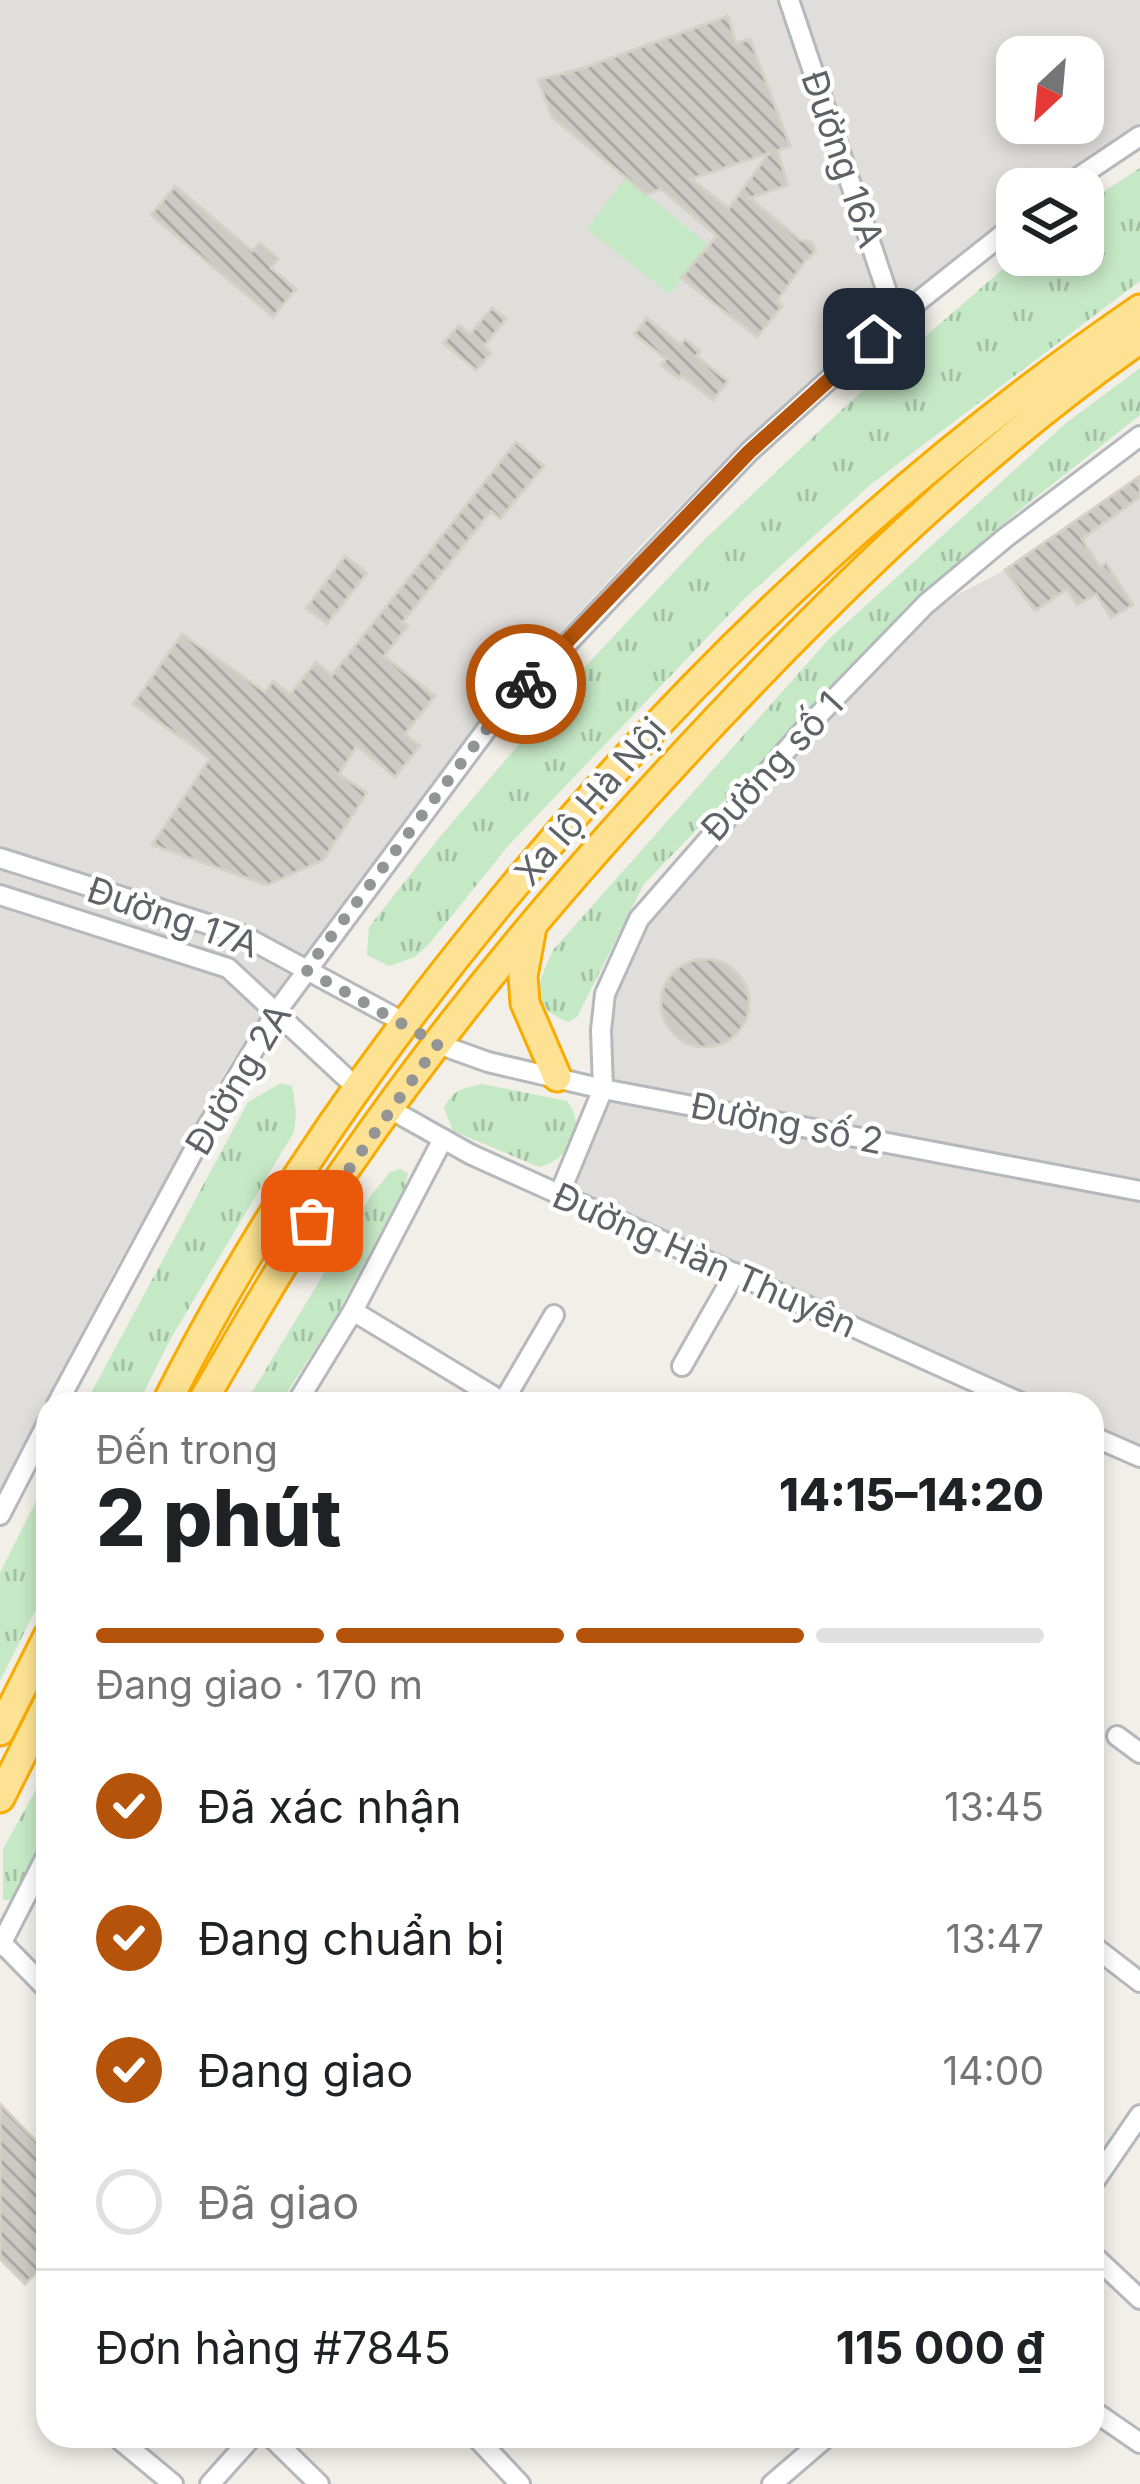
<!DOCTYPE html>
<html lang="vi">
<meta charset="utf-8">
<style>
:root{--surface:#fff;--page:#f6f6f6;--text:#202124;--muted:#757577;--line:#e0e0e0;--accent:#b45309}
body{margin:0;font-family:Inter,sans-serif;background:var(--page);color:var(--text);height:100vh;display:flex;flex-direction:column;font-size:45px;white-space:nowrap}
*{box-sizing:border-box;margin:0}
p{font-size:39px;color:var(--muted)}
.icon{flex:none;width:66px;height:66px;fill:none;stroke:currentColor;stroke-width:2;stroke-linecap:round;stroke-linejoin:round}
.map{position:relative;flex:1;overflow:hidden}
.sheet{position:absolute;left:36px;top:1392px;width:1068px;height:1056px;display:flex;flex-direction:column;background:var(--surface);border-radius:36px;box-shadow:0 6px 18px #0003}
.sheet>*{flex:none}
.needle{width:78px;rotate:206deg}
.buttons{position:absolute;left:996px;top:36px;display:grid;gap:24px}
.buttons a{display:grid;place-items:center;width:108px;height:108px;border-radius:24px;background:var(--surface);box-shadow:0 6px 18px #0003;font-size:60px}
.pin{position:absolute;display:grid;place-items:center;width:102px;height:102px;color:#fff;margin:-51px;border-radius:24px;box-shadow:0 6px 18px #0006}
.courier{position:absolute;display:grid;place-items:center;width:120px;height:120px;margin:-60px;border:9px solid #b45309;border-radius:50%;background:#fff;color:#222;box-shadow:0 3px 15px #0007}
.headline em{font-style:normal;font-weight:800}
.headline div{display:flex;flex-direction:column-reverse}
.headline{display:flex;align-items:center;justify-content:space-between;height:204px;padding:0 60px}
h1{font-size:78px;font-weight:800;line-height:90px}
.bar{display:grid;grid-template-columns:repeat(4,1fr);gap:18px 12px;align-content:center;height:144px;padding:0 60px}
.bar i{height:15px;border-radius:9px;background:var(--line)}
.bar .current{background:var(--accent)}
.bar p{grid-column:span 4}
.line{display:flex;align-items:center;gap:30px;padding:0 60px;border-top:3px solid var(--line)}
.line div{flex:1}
ol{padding:0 60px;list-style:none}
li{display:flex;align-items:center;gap:36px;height:132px}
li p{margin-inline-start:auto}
li .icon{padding:12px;border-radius:50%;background:var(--accent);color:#fff;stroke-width:4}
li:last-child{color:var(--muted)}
li i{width:66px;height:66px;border:6px solid var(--line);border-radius:50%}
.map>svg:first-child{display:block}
.industrial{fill:#e0deda;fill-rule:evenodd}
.grass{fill:url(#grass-tufts)}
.garden{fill:#c5e8c5}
.building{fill:url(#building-back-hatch);stroke:#d6d1c6;stroke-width:3;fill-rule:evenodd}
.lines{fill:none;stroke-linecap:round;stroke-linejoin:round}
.minor-casing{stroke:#b5b8bc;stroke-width:24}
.highway-casing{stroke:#f9ab00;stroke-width:33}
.minor{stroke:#fff;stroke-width:18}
.highway{stroke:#fde293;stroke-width:27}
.done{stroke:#929495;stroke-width:12;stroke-dasharray:0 21.6}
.route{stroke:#b45309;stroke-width:15}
.labels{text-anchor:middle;stroke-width:9;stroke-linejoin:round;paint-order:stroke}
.street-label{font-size:36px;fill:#5f6368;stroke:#fff}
</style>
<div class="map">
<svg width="1140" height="2484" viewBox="0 0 1140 2484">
<defs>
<pattern id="grass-tufts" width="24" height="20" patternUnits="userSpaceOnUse" patternTransform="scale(3)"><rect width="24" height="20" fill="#c5e8c5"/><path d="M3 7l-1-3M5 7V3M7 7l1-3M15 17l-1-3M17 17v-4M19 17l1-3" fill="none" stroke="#a3c0a4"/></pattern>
<pattern id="building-back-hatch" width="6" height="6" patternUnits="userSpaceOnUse" patternTransform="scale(3)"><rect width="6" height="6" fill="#cccac5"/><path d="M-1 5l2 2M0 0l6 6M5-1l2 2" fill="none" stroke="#a9a8a4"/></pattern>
</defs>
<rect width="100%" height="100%" fill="#f1efe8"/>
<g class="industrial">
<path d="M0,0h1140v123l-99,66h-24v20l-130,104 -145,130 -97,98 -165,179 -203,271 -53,83 -113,203 -111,215zM1017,57h66v66h-66z"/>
<polygon points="1140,476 1140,1445 1092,1423 1092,1404 1050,1404 569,1187 607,1060 612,995 643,923 807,737 932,608 1005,570"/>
</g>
<g class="grass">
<polygon points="1140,168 1140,281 870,485 743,600 508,846 430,943 415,957 389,966 367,955 369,927 439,838 583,669 703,541 850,402 1019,255 1083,255 1083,205"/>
<path d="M1140,368v47l-124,98 -103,92 -269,279 -67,133 -9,5c-42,-17 -30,-38 -15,-72l276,-311 237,-216z"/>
<polygon points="281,1083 292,1086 296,1112 294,1132 171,1338 138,1404 85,1404 248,1102"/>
<path d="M482,1084l85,17c21,27 3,58 -28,66l-86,-36 -9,-23c8,-18 20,-20 38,-24z"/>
<polygon points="400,1169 408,1173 405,1186 335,1318 286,1394 279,1404 245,1404 372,1194 390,1172"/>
<polygon points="48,1477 48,1585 0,1681 0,1573"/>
<polygon points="48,1768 48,1834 12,1900 3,1900 3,1849"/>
</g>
<polygon class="garden" points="626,177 709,246 669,294 587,229"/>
<g class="building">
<path d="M728,16l8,27 14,-4 40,107 -13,5 11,34 -38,13 50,42 12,2 4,9 -10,9 -29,41 5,5 -25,31 -76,-59 36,-42 -56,-47 -15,5 -94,-77 -14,-37 45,-12zM769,153l-40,55 -38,-29z"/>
<polygon points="175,186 252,251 260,243 278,259 271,268 296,289 273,317 151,215"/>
<polygon points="492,308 506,319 484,346 491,353 476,370 443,343 459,325 470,334"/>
<polygon points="647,318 680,345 685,339 700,351 696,356 728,381 713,400 681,375 679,379 661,365 666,359 634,334"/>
<polygon points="516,442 544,466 500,519 491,511 403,622 408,626 384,656 435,696 405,734 420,746 395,777 357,746 339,774 367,793 323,860 267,885 152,845 210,758 133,704 182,634 265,692 273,681 290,694 316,662 332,675"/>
<polygon points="1140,476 1140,497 1082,539 1100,567 1106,563 1133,605 1111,618 1096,594 1077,605 1067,589 1035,611 1005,570"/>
<polygon points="345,556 367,573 327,624 306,608"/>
<circle cx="705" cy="1003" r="44"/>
<polygon points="0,2104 48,2153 48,2261 25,2284 0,2259"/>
</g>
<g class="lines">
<defs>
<g id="minor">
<polyline points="789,0 896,319"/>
<polyline points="1061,189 1140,136"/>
<polyline points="0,858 242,935 405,1023"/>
<polyline points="0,895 228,968 357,1088"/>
<polyline points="438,1044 488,1062 603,1089 1140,1191"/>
<polyline points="390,1109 470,1154 1024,1404"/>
<polyline points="559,1195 603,1089 601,1030 605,994 639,919 805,729 926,604 1005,538 1140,436"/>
<polyline points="353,1311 503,1402"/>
<polyline points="682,1366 735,1273"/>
<polyline points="57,1404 200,1139 277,1011 489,726 749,452 896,319 1017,223"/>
<polyline points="296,1404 353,1311 443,1139"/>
<polyline points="502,1404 554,1315"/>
<polyline points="1092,1436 1140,1457"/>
<polyline points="0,1515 48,1422"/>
<polyline points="1117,1736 1140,1753"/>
<polyline points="0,1941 48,1990"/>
<polyline points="1092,1945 1140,1982"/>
<polyline points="0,1946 48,1853"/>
<polyline points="1092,2185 1140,2115"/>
<polyline points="1092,2254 1140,2299"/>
<polyline points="1092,2410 1140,2443"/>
<polyline points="270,2436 319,2484"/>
<polyline points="475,2436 520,2484"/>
<polyline points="120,2440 173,2484"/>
<polyline points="210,2484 253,2436"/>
<polyline points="772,2484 828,2436"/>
</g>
<g id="highway">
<polyline points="532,927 523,976 525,1003 557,1077"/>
<path d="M166,1404c92,-184 211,-354 343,-512 184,-221 393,-420 631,-583"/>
<path d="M201,1404c47,-81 94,-163 148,-240 109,-158 234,-303 365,-442 131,-139 269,-273 426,-383"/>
<polyline points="0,1731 48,1636"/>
<polyline points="0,1798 48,1703"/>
</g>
</defs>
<use href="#minor" class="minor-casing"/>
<use href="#highway" class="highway-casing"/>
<use href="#minor" class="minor"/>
<use href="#highway" class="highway"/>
</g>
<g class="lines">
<polyline class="done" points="312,1221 438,1044 306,970 489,726 526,684"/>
<polyline class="route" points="526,684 749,452 874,339"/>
</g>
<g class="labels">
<g class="street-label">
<text transform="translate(843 159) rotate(71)" y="13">Đường 16A</text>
<text transform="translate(772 766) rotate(-47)" y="13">Đường số 1</text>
<text transform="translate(590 801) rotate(-49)" y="13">Xa lộ Hà Nội</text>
<text transform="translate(173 917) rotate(19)" y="13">Đường 17A</text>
<text transform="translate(238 1079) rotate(-59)" y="13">Đường 2A</text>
<text transform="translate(787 1123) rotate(11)" y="13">Đường số 2</text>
<text transform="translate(705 1260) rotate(24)" y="13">Đường Hàn Thuyên</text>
</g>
</g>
</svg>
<div class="buttons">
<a><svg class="needle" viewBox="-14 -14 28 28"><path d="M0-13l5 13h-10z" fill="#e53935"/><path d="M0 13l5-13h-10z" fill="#757577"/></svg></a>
<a><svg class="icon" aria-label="layers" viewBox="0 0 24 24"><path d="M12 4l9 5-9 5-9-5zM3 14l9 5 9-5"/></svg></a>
</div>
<div class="pin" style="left:312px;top:1221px;background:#ea580c"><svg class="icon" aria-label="bag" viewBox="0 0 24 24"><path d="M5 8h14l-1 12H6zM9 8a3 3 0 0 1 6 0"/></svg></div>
<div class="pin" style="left:874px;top:339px;background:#1f2937"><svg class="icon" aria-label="home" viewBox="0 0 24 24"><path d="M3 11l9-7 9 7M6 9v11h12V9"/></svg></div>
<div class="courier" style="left:526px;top:684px"><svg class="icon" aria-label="bike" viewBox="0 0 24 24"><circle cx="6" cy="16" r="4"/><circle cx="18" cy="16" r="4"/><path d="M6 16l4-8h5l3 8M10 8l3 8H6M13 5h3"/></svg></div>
<section class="sheet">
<div class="headline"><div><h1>2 phút</h1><p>Đến trong</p></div><em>14:15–14:20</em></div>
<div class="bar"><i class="current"></i><i class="current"></i><i class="current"></i><i></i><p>Đang giao · 170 m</p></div>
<ol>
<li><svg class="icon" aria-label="check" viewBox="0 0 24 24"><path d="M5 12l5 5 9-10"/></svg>Đã xác nhận<p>13:45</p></li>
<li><svg class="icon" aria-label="check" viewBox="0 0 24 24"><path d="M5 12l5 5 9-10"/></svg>Đang chuẩn bị<p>13:47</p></li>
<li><svg class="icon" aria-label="check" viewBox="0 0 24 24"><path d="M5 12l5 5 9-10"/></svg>Đang giao<p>14:00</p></li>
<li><i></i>Đã giao</li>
</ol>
<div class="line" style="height:156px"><div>Đơn hàng #7845</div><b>115 000 ₫</b></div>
</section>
</div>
